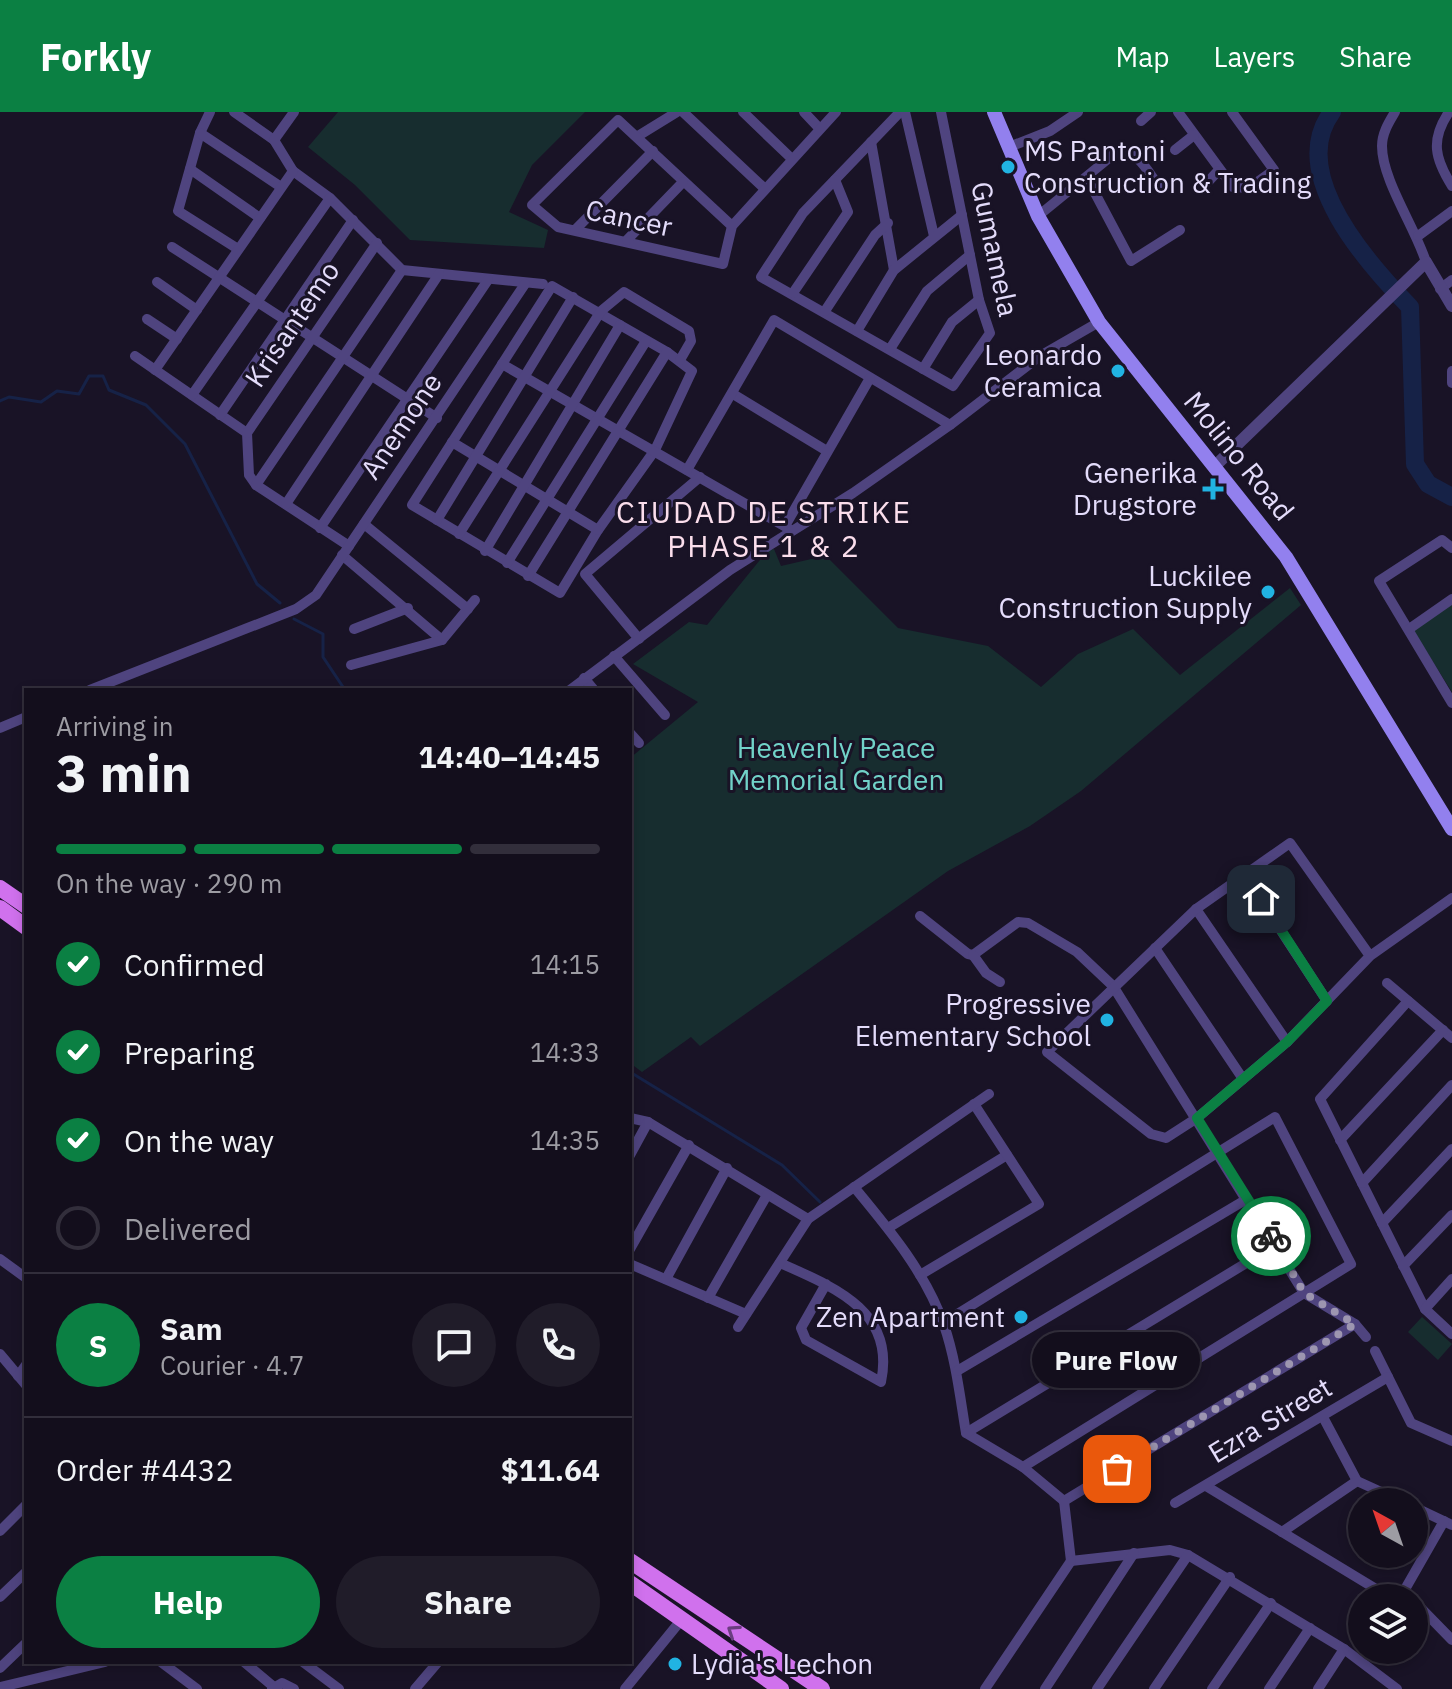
<!DOCTYPE html>
<meta charset="utf-8">
<style>
:root{--surface:#130e1c;--page:#201c29;--text:#f1f3f6;--muted:#9d9ca3;--line:#322e3b;--accent:#0b8043}
body{margin:0;font-family:"IBM Plex Sans",sans-serif;background:var(--page);color:var(--text);height:100vh;display:flex;flex-direction:column;font-size:30px;white-space:nowrap}
*{box-sizing:border-box;margin:0}
p{font-size:26px;color:var(--muted)}
.icon{flex:none;width:44px;height:44px;fill:none;stroke:currentColor;stroke-width:2;stroke-linecap:round;stroke-linejoin:round}
.map{position:relative;flex:1;overflow:hidden}
.side{position:absolute;left:24px;top:576px;width:608px;height:976px;display:flex;flex-direction:column;background:var(--surface);border-radius:0px;box-shadow:0 4px 12px #0003,0 0 0 2px var(--line)}
.side>*{flex:none}
.needle{width:52px;rotate:320deg}
.tools{position:absolute;left:1348px;top:1376px;display:grid;gap:16px}
.tools a{display:grid;place-items:center;width:80px;height:80px;border-radius:50%;background:var(--surface);box-shadow:0 4px 12px #0003,0 0 0 2px var(--line);font-size:40px}
.pin{position:absolute;display:grid;place-items:center;width:68px;height:68px;color:#fff;margin:-34px;border-radius:16px;box-shadow:0 4px 12px #0006}
.courier{position:absolute;display:grid;place-items:center;width:80px;height:80px;margin:-40px;border:6px solid #0b8043;border-radius:50%;background:#fff;color:#222;box-shadow:0 2px 10px #0007}
.bubble{position:absolute;height:56px;border-radius:28px;background:var(--surface);box-shadow:0 4px 12px #0003,0 0 0 2px var(--line);font-size:26px;font-weight:800;line-height:56px;text-align:center}
.headline em{font-style:normal;font-weight:800}
.headline div{display:flex;flex-direction:column-reverse}
.headline{display:flex;align-items:center;justify-content:space-between;height:136px;padding:0 32px}
h1{font-size:52px;font-weight:800;line-height:60px}
.bar{display:grid;grid-template-columns:repeat(4,1fr);gap:12px 8px;align-content:center;height:96px;padding:0 32px}
.bar i{height:10px;border-radius:6px;background:var(--line)}
.bar .on{background:var(--accent)}
.bar p{grid-column:span 4}
.line{display:flex;align-items:center;gap:20px;padding:0 32px;border-top:2px solid var(--line)}
.line div{flex:1}
.round{display:grid;place-items:center;flex:none;width:84px;height:84px;border-radius:42px;background:var(--page)}
ol{padding:0 32px;list-style:none}
li{display:flex;align-items:center;gap:24px;height:88px}
li p{margin-inline-start:auto}
li .icon{padding:8px;border-radius:50%;background:var(--accent);color:#fff;stroke-width:4}
li:last-child{color:var(--muted)}
li i{width:44px;height:44px;border:4px solid var(--line);border-radius:50%}
.cta{display:flex;gap:16px;margin-top:auto;padding:16px 32px}
.cta a{flex:1;height:92px;border-radius:48px;background:var(--accent);color:#fff;font-size:32px;font-weight:800;line-height:92px;text-align:center}
.cta a+a{background:var(--page);color:var(--text)}
header{display:flex;align-items:center;gap:48px;box-sizing:border-box;height:112px;padding:0 40px;background:var(--accent);color:#fff}
header strong{font-size:38px}
nav{display:flex;gap:44px;margin-inline-start:auto;font-size:28px}
.map>svg:first-child{display:block}
.green{fill:#172d2f}
.lines{fill:none;stroke-linecap:round;stroke-linejoin:round}
.stream{stroke:#162247;stroke-width:3}
.river{stroke:#162247;stroke-width:18}
.minor{stroke:#4f447f;stroke-width:10}
.tertiary{stroke:#4f447f;stroke-width:12}
.secondary{stroke:#9280ee;stroke-width:14}
.primary{stroke:#d071ed;stroke-width:16}
.oneway{stroke:#6b3d80}
.done{stroke:#9d96b0;stroke-width:8;stroke-dasharray:0 14.4}
.route{stroke:#0b8043;stroke-width:10}
.poi-dot{fill:#21b3e2;stroke:#191326;stroke-width:3}
.labels{text-anchor:middle;stroke-width:6;stroke-linejoin:round;paint-order:stroke}
.poi-label{font-size:28px;fill:#e4dcfb;stroke:#191326;text-anchor:end}
.street-label{font-size:28px;fill:#e4dcfb;stroke:#191326}
.park-label{font-size:28px;fill:#71d2c8;stroke:#191326}
.neighbourhood-label{font-size:30px;letter-spacing:2px;fill:#fbdeec;stroke:#191326}
</style>
<header>
<strong>Forkly</strong>
<nav><a>Map</a><a>Layers</a><a>Share</a></nav>
</header>
<div class="map">
<svg width="1452" height="1577" viewBox="0 0 1452 1577">
<rect width="100%" height="100%" fill="#191326"/>
<g class="green">
<polygon points="338,0 585,0 532,53 509,100 548,118 544,136 410,128 355,73 308,35"/>
<polygon points="774,437 781,454 820,445 823,441 898,516 988,534 1041,575 1078,542 1133,517 1180,563 1290,476 1301,493 1081,679 1030,714 948,759 700,934 691,925 642,960 630,951 630,646 698,590 633,552 689,510 707,513 768,438"/>
<polygon points="1452,492 1452,580 1413,518"/>
<polygon points="1422,1205 1452,1232 1438,1248 1408,1220"/>
</g>
<g class="lines">
<g class="stream">
<polyline points="0,289 9,285 41,290 57,279 79,282 89,264 103,264 109,278 146,293 185,332 257,472 280,491"/>
<polyline points="294,507 323,522 323,545 345,578"/>
<polyline points="630,960 782,1053 820,1090"/>
</g>
<path class="river" d="M1332,0c-46,62 37,153 78,195l5,157 13,20 24,13"/>
<g class="minor">
<polyline points="210,0 200,21 178,99 238,137"/>
<polyline points="234,0 274,28"/>
<polyline points="683,0 764,76"/>
<polyline points="743,0 791,46"/>
<polyline points="804,0 819,16"/>
<polyline points="900,0 803,101 761,165 953,274 990,221 979,188 941,0"/>
<polyline points="905,0 934,124"/>
<polyline points="1178,0 1233,75 1249,76 1274,58 1232,0"/>
<path d="M1395,0c-6,10 -13,21 -13,34 0,34 33,81 44,116"/>
<path d="M1449,0c-19,28 -14,47 3,74"/>
<polyline points="1141,9 1151,0"/>
<polyline points="200,21 281,75"/>
<polyline points="638,24 677,0"/>
<polyline points="871,30 894,158"/>
<polyline points="1009,35 1050,19 1078,0"/>
<polyline points="1175,38 1194,23"/>
<polyline points="190,57 260,106"/>
<polyline points="293,59 330,86 402,158 543,172"/>
<polyline points="1087,66 1131,149 1180,118"/>
<polyline points="1205,73 1218,59"/>
<path d="M1038,104l76,-62c23,-8 33,17 46,34"/>
<polyline points="732,114 618,8 532,93 558,115 723,152 732,114 836,0"/>
<polyline points="575,118 653,39"/>
<polyline points="1418,124 1452,99"/>
<polyline points="627,128 683,70"/>
<polyline points="172,135 437,306"/>
<polyline points="157,170 197,198"/>
<polygon points="552,174 667,240 692,259 655,338 598,418 560,481 412,393"/>
<polyline points="1440,177 1452,168"/>
<polyline points="793,181 848,100 835,68"/>
<polyline points="825,199 875,123 888,111"/>
<polyline points="147,207 177,227"/>
<polyline points="857,219 894,158 962,103"/>
<polyline points="890,237 927,179 970,143"/>
<polyline points="135,244 247,321 249,363 256,373 349,434"/>
<polyline points="502,252 791,418"/>
<polyline points="923,257 952,210 979,188"/>
<polyline points="155,258 293,59 274,28 294,0"/>
<polyline points="1452,259 1452,271"/>
<polyline points="733,282 827,339"/>
<polyline points="192,283 330,86"/>
<polyline points="220,303 353,108"/>
<polyline points="247,321 377,131"/>
<polyline points="452,330 598,418"/>
<polyline points="687,358 774,208 950,313"/>
<polyline points="256,373 402,158"/>
<polyline points="286,392 439,162"/>
<polyline points="437,408 573,185"/>
<polyline points="364,412 468,497"/>
<polyline points="785,414 870,266"/>
<polyline points="320,416 488,168"/>
<polyline points="459,422 601,199 624,180 689,219 691,229 680,248"/>
<polyline points="1452,436 1442,428 1379,469 1452,591"/>
<polyline points="485,439 620,213"/>
<polyline points="342,443 442,528"/>
<polyline points="507,451 646,229"/>
<polyline points="528,464 667,240"/>
<polyline points="354,517 408,496"/>
<polyline points="1409,517 1452,487"/>
<polyline points="639,527 585,462 700,365"/>
<polyline points="614,544 665,603"/>
<polyline points="351,553 442,528 475,488"/>
<polyline points="584,566 594,578"/>
<polyline points="90,578 296,497 316,483 525,172"/>
<polyline points="570,578 730,458 853,381 950,313 1040,244 1099,210"/>
<polyline points="0,616 26,605"/>
<polyline points="630,621 639,631"/>
<polyline points="1244,762 1327,889"/>
<polyline points="1196,797 1287,930"/>
<polyline points="920,804 968,842 973,843 1018,810 1028,811 1077,840 1113,874 1304,1181 1355,1212 1366,1225"/>
<polyline points="1155,836 1243,967"/>
<polyline points="973,843 986,861 1000,870"/>
<polyline points="1370,844 1290,731 1196,797 1047,940 1151,1022 1166,1026 1197,1006 1287,930 1370,844 1452,786"/>
<polyline points="1387,871 1452,926"/>
<polyline points="1408,889 1320,987 1425,1197 1452,1222"/>
<polyline points="630,1006 648,1010 808,1107"/>
<polyline points="1340,1028 1443,918"/>
<polyline points="630,1043 648,1010"/>
<polyline points="1362,1071 1452,973"/>
<path d="M854,1075c34,41 72,86 90,138 12,35 16,72 22,108l57,34 41,34"/>
<polyline points="1382,1111 1452,1037"/>
<polyline points="888,1116 1007,1043"/>
<polyline points="630,1137 689,1033"/>
<polyline points="0,1147 26,1166"/>
<path d="M780,1151c54,24 116,48 101,119l-75,-42 -5,-12 25,-44"/>
<polyline points="630,1152 746,1202"/>
<polyline points="1403,1154 1452,1103"/>
<polyline points="920,1163 1039,1092 974,992"/>
<polyline points="666,1167 727,1056"/>
<polyline points="708,1186 767,1083"/>
<polyline points="1425,1197 1452,1167"/>
<polyline points="943,1211 1275,1005 1351,1152 1023,1355"/>
<polyline points="738,1215 808,1107 989,982"/>
<polyline points="1375,1239 1411,1311 1452,1329"/>
<polyline points="0,1242 26,1273"/>
<polyline points="957,1259 1247,1087"/>
<polyline points="18,1264 26,1253"/>
<polyline points="1323,1305 1357,1369 1403,1390"/>
<polyline points="966,1321 1276,1133"/>
<polyline points="1206,1374 1376,1477 1400,1486"/>
<polyline points="1064,1389 1355,1212"/>
<polyline points="1064,1389 1071,1449"/>
<polyline points="1175,1391 1388,1265"/>
<polyline points="1414,1395 1452,1413"/>
<polyline points="0,1419 26,1393"/>
<polyline points="1282,1420 1357,1369"/>
<polyline points="1071,1449 1170,1438 1188,1443 1344,1537 1397,1577"/>
<polyline points="0,1485 26,1460"/>
<polyline points="1400,1486 1444,1409"/>
<polyline points="1414,1489 1452,1528"/>
<polyline points="161,1550 197,1577"/>
<polyline points="244,1550 274,1575"/>
<polyline points="303,1550 339,1577"/>
<polyline points="0,1556 26,1531"/>
<polyline points="1,1575 105,1550"/>
<polyline points="272,1577 282,1571 294,1577"/>
<polyline points="415,1577 438,1550"/>
<polyline points="625,1577 682,1507"/>
<polyline points="985,1577 1071,1449"/>
<polyline points="1045,1577 1134,1441"/>
<polyline points="1097,1577 1188,1443"/>
<polyline points="1154,1577 1230,1465"/>
<polyline points="1212,1577 1271,1491"/>
<polyline points="1269,1577 1310,1516"/>
<polyline points="1318,1577 1344,1537"/>
</g>
<polyline class="tertiary" points="1214,355 1426,150 1452,194"/>
<polyline class="secondary" points="994,0 1038,104 1099,210 1286,445 1452,717"/>
<g class="primary">
<polyline points="0,776 26,794"/>
<polyline points="0,796 26,815"/>
<polyline points="630,1449 822,1577"/>
<polyline points="630,1471 781,1577"/>
</g>
</g>
<defs><path id="oneway-chevron" d="M-2-3.5L2.5 0L-2 3.5" fill="none" stroke-width="1.6" stroke-linecap="round" stroke-linejoin="round" transform="scale(2)"/></defs>
<use class="oneway" href="#oneway-chevron" transform="translate(733 1519) rotate(-146)"/>
<g class="lines">
<polyline class="done" points="1117,1357 1355,1212 1304,1181 1271,1124"/>
<polyline class="route" points="1261,787 1327,889 1287,930 1197,1006 1271,1124"/>
</g>
<g class="poi-dot">
<circle cx="1008" cy="55" r="8"/>
<circle cx="1118" cy="259" r="8"/>
<path d="M1209 365h8v8h8v8h-8v8h-8v-8h-8v-8h8z"/>
<circle cx="1268" cy="480" r="8"/>
<circle cx="1107" cy="908" r="8"/>
<circle cx="1021" cy="1205" r="8"/>
<circle cx="675" cy="1552" r="8"/>
</g>
<g class="labels">
<g class="poi-label">
<text x="1024" y="49" text-anchor="start">MS Pantoni<tspan x="1024" dy="32">Construction &amp; Trading</tspan></text>
<text x="1102" y="253">Leonardo<tspan x="1102" dy="32">Ceramica</tspan></text>
<text x="1197" y="371">Generika<tspan x="1197" dy="32">Drugstore</tspan></text>
<text x="1252" y="474">Luckilee<tspan x="1252" dy="32">Construction Supply</tspan></text>
<text x="1091" y="902">Progressive<tspan x="1091" dy="32">Elementary School</tspan></text>
<text x="1005" y="1215">Zen Apartment</text>
<text x="691" y="1562" text-anchor="start">Lydia's Lechon</text>
</g>
<g class="street-label">
<text transform="translate(629 106) rotate(12)" y="10">Cancer</text>
<text transform="translate(995 137) rotate(78)" y="10">Gumamela</text>
<text transform="translate(292 212) rotate(-56)" y="10">Krisantemo</text>
<text transform="translate(401 314) rotate(-56)" y="10">Anemone</text>
<text transform="translate(1239 344) rotate(51)" y="10">Molino Road</text>
<text transform="translate(1270 1308) rotate(-31)" y="10">Ezra Street</text>
</g>
<g class="park-label">
<text x="836" y="646">Heavenly Peace<tspan x="836" dy="32">Memorial Garden</tspan></text>
</g>
<g class="neighbourhood-label">
<text x="764" y="411">CIUDAD DE STRIKE<tspan x="764" dy="34">PHASE 1 &amp; 2</tspan></text>
</g>
</g>
</svg>
<div class="tools">
<a><svg class="needle" viewBox="-14 -14 28 28"><path d="M0-13l5 13h-10z" fill="#e53935"/><path d="M0 13l5-13h-10z" fill="#9d9ca3"/></svg></a>
<a><svg class="icon" aria-label="layers" viewBox="0 0 24 24"><path d="M12 4l9 5-9 5-9-5zM3 14l9 5 9-5"/></svg></a>
</div>
<div class="pin" style="left:1117px;top:1357px;background:#ea580c"><svg class="icon" aria-label="bag" viewBox="0 0 24 24"><path d="M5 8h14l-1 12H6zM9 8a3 3 0 0 1 6 0"/></svg></div>
<div class="pin" style="left:1261px;top:787px;background:#1f2937"><svg class="icon" aria-label="home" viewBox="0 0 24 24"><path d="M3 11l9-7 9 7M6 9v11h12V9"/></svg></div>
<div class="courier" style="left:1271px;top:1124px"><svg class="icon" aria-label="bike" viewBox="0 0 24 24"><circle cx="6" cy="16" r="4"/><circle cx="18" cy="16" r="4"/><path d="M6 16l4-8h5l3 8M10 8l3 8H6M13 5h3"/></svg></div>
<div class="bubble" style="left:1032px;top:1220px;width:168px">Pure Flow</div>
<section class="side">
<div class="headline"><div><h1>3 min</h1><p>Arriving in</p></div><em>14:40–14:45</em></div>
<div class="bar"><i class="on"></i><i class="on"></i><i class="on"></i><i></i><p>On the way · 290 m</p></div>
<ol>
<li><svg class="icon" aria-label="check" viewBox="0 0 24 24"><path d="M5 12l5 5 9-10"/></svg>Confirmed<p>14:15</p></li>
<li><svg class="icon" aria-label="check" viewBox="0 0 24 24"><path d="M5 12l5 5 9-10"/></svg>Preparing<p>14:33</p></li>
<li><svg class="icon" aria-label="check" viewBox="0 0 24 24"><path d="M5 12l5 5 9-10"/></svg>On the way<p>14:35</p></li>
<li><i></i>Delivered</li>
</ol>
<div class="line" style="height:144px"><b class="round" style="background:var(--accent);color:#fff">S</b><div><b>Sam</b><p>Courier · 4.7</p></div><a class="round"><svg class="icon" aria-label="chat" viewBox="0 0 24 24"><path d="M4 5h16v11H9l-5 4z"/></svg></a><a class="round"><svg class="icon" aria-label="phone" viewBox="0 0 24 24"><path d="M5 4h4l2 5-3 2q2 4 5 5l2-3 5 2v4C11 20 4 13 5 4z"/></svg></a></div>
<div class="line" style="height:104px"><div>Order #4432</div><b>$11.64</b></div>
<div class="cta"><a>Help</a><a>Share</a></div>
</section>
</div>
